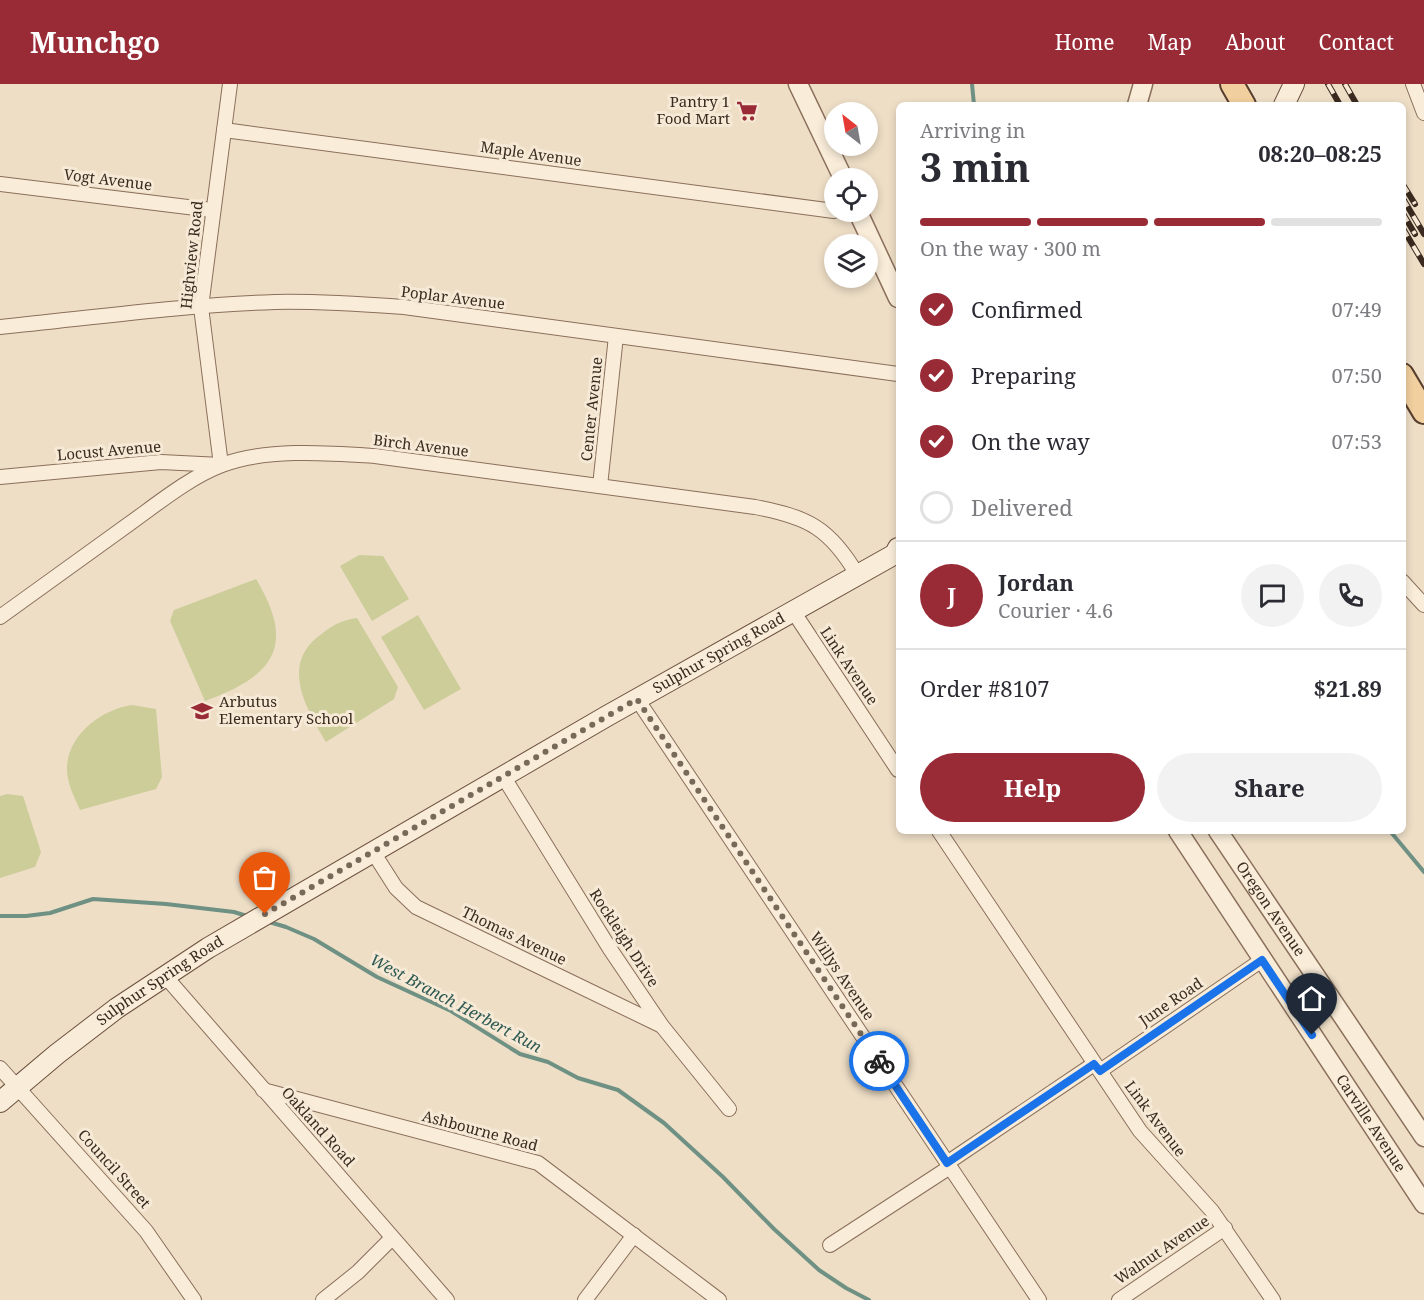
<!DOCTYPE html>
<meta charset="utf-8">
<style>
:root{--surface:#fff;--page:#f2f2f3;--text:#2b2b33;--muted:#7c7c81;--line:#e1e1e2;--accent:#992b37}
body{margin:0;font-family:"Noto Serif",serif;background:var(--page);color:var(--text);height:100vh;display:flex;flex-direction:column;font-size:22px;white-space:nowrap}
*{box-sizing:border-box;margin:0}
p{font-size:20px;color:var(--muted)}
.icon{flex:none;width:33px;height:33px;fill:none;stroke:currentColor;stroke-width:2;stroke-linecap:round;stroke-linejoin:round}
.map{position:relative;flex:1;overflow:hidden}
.side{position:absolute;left:896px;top:18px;width:510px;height:732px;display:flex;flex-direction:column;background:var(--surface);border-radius:9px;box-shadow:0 3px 9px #0003}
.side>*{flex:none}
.needle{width:39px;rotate:329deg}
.controls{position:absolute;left:824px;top:18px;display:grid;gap:12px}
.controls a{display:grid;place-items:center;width:54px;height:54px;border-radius:50%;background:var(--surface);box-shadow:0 3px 9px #0003;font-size:30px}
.pin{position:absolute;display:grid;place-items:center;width:51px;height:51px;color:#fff;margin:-62px -26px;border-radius:50% 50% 50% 0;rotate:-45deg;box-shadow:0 0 6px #0007}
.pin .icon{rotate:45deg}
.courier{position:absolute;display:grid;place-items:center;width:60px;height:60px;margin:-30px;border:4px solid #1a73e8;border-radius:50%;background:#fff;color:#222;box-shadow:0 2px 8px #0007}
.headline em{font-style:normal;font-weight:700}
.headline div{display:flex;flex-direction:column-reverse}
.headline{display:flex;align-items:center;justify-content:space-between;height:102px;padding:0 24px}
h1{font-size:39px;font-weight:700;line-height:45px}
.bar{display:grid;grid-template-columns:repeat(4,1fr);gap:9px 6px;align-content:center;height:72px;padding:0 24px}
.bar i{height:8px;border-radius:4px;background:var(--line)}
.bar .selected{background:var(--accent)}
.bar p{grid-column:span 4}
.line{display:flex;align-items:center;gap:15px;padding:0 24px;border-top:2px solid var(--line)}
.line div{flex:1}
.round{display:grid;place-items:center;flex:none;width:63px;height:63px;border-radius:32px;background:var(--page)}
ol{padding:0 24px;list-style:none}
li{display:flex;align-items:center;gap:18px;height:66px}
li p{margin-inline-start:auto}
li .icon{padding:6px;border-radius:50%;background:var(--accent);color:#fff;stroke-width:4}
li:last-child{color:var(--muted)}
li i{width:33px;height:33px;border:3px solid var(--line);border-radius:50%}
.action{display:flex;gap:12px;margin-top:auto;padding:12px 24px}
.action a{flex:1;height:69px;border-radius:36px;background:var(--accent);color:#fff;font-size:24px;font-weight:700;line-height:69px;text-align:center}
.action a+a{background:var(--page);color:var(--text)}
header{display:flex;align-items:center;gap:36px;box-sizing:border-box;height:84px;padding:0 30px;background:var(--accent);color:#fff}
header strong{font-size:28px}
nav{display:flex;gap:33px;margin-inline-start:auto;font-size:21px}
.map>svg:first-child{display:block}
.green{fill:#cccd99}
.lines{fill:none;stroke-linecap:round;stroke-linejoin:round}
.stream{stroke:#6e9184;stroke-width:4}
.minor-casing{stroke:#8a6f5b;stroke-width:16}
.tertiary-casing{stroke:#8a6f5b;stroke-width:21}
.secondary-casing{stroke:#6c513e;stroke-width:22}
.primary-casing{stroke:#583e2f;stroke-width:26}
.minor{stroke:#f9ecd9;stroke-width:14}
.tertiary{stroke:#f9ecd9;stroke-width:18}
.secondary{stroke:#f9ecd9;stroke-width:20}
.primary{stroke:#f1cf9e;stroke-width:22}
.rail-casing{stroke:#3a2a1f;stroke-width:6}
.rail{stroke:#f6e9d5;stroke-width:4;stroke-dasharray:11;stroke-linecap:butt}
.done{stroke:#796959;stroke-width:6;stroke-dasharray:0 10.8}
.route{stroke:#1a73e8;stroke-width:8}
.labels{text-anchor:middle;stroke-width:6;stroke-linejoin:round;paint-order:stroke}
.poi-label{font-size:15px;fill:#3a2a1f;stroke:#f6e9d5;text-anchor:end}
.street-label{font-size:15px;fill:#3a2a1f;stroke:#f6e9d5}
.water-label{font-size:16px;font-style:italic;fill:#2f5a53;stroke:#f6e9d5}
</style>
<header>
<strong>Munchgo</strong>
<nav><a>Home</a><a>Map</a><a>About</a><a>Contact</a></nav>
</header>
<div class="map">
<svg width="1424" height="1216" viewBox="0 0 1424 1216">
<rect width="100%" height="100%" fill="#eedec6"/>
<g class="green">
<polygon points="359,471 383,472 409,515 372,537 340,482"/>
<path d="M256,495c41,68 17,97 -51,122l-35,-80 4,-11z"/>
<polygon points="418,531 461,605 424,626 381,553"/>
<path d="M357,534l41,69 -4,12 -68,43c-19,-32 -46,-77 -7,-106 12,-10 22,-16 38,-18z"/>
<path d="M132,621l24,4 6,68 -6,12 -76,21c-6,-13 -13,-27 -13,-41 0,-34 35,-60 65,-64z"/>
<polygon points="7,710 23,712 41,768 35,783 0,794 0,712"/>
</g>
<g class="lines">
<g class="stream">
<polyline points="972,0 974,21"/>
<polyline points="1390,747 1424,788"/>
<polyline points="0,832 26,832 50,829 93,815 166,820 234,828 247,832"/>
<polyline points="266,837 286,843 314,855 377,893 451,927 520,970 548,978 578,994 618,1006 664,1039 723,1093 774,1145 819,1186 846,1204 869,1216"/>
</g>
<defs>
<g id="minor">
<polyline points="1413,0 1424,29"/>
<polyline points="224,46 834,127"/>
<polyline points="0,100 212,126"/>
<path d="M0,243c91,-9 183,-22 275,-25 43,-1 86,2 129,5l494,67"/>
<polyline points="0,393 161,378 221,381 201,223 230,0"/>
<polyline points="600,402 616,252"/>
<polyline points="1402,497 1424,521"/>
<polyline points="793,527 898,686"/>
<path d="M0,533c43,-31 86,-62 129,-93 28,-20 61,-47 93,-59 44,-17 107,-12 153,-9l380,51c53,10 75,21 103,69"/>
<polyline points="637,615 1039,1216"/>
<polyline points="503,692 610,865 662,942 729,1025"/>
<polyline points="939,747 1140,1047 1212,1127 1273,1216"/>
<polyline points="373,768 396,804 416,823 660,941"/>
<polyline points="165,892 447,1216"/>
<polyline points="0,984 146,1147 194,1216"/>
<polyline points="1100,987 1262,876"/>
<polyline points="263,1006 538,1079 719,1216"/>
<polyline points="947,1079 1094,980"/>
<polyline points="830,1161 950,1083"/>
<polyline points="323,1216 358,1188 392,1154"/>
<polyline points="585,1216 634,1151"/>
<polyline points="1119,1216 1225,1144"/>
</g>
<g id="tertiary">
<polyline points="798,0 843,94"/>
<polyline points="1137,21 1143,0"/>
<polyline points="858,128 898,214"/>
<path id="s1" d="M1178,747l246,373"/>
<path id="s2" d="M1218,747l206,306"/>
</g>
<g id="secondary">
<polyline points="1284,21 1294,0"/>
<path id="s3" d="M0,1018l57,-48 60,-46 91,-60 399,-232 288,-162 3,-6"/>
</g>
<g id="primary">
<polyline points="1232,0 1244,21"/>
<polyline points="1402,291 1424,328"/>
</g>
</defs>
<use href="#minor" class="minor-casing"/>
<use href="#tertiary" class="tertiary-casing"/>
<use href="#secondary" class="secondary-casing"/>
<use href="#primary" class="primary-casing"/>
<use href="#minor" class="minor"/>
<use href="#tertiary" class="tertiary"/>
<use href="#secondary" class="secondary"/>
<use href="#primary" class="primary"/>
<defs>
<g id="rail">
<polyline points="1328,0 1340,21"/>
<polyline points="1345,0 1357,21"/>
<polyline points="1402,99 1415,120"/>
<polyline points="1402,113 1424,150"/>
<polyline points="1402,128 1415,150"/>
<polyline points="1402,143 1424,180"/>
</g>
</defs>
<use href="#rail" class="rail-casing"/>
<use href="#rail" class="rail"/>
</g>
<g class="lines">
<polyline class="done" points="265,830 637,615 879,977"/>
<polyline class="route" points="879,977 947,1079 1094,980 1100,987 1262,876 1312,951"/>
</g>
<defs>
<symbol id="supermarket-bare" viewBox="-9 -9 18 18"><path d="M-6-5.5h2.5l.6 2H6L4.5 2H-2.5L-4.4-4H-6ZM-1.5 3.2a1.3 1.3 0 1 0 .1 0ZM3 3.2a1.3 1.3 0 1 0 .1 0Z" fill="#992b37" stroke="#f6e9d5" stroke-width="2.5" paint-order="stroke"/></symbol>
<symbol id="school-bare" viewBox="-9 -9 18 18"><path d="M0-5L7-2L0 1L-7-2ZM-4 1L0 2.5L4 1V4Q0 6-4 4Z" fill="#992b37" stroke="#f6e9d5" stroke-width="2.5" paint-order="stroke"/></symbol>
</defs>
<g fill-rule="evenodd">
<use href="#supermarket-bare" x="732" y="12" width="30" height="30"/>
<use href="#school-bare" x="187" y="612" width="30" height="30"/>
</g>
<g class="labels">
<g class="poi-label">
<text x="730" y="23">Pantry 1<tspan x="730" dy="17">Food Mart</tspan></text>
<text x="219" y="623" text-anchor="start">Arbutus<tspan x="219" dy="17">Elementary School</tspan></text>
</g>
<g class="street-label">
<text transform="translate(531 70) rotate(8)" y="5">Maple Avenue</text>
<text transform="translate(108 96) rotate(7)" y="5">Vogt Avenue</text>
<text transform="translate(192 171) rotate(-84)" y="5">Highview Road</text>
<text transform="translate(453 214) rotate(7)" y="5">Poplar Avenue</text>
<text transform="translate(592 325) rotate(-84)" y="5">Center Avenue</text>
<text transform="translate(421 362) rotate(7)" y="5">Birch Avenue</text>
<text transform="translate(109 367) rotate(-5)" y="5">Locust Avenue</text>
<text dy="5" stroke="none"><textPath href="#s3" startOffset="849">Sulphur Spring Road</textPath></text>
<text transform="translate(849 582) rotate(56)" y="5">Link Avenue</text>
<text dy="5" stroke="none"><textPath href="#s2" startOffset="94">Oregon Avenue</textPath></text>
<text transform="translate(514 852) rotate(26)" y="5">Thomas Avenue</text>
<text transform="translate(624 854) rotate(57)" y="5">Rockleigh Drive</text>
<text transform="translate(842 892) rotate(56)" y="5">Willys Avenue</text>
<text dy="5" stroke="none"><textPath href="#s3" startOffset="201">Sulphur Spring Road</textPath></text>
<text transform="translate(1171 918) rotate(-34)" y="5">June Road</text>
<text transform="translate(1155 1035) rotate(53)" y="5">Link Avenue</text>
<text dy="5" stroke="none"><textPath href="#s1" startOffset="350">Carville Avenue</textPath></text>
<text transform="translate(318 1043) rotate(48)" y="5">Oakland Road</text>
<text transform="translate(480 1047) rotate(15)" y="5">Ashbourne Road</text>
<text transform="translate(114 1085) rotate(48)" y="5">Council Street</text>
<text transform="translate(1162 1166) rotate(-34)" y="5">Walnut Avenue</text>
</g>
<g class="water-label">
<text transform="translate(456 919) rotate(28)" y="6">West Branch Herbert Run</text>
</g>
</g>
</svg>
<div class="controls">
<a><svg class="needle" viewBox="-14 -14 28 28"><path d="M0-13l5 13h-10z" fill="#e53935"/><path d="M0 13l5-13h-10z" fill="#7c7c81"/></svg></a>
<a><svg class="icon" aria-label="locate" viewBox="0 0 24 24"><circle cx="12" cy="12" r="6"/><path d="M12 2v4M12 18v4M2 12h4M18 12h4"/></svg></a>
<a><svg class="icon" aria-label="layers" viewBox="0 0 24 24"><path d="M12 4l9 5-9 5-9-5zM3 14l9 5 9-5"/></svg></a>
</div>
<div class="pin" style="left:265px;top:830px;background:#ea580c"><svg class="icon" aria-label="bag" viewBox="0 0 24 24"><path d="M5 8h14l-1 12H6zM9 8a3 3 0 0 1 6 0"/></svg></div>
<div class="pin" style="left:1312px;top:951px;background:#1f2937"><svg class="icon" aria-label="home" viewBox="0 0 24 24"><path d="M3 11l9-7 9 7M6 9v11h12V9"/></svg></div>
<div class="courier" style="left:879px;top:977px"><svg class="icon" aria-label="bike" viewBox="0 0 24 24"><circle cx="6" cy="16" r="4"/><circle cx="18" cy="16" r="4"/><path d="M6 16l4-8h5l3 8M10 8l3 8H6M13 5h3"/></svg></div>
<section class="side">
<div class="headline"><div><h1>3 min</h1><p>Arriving in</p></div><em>08:20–08:25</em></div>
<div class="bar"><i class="selected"></i><i class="selected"></i><i class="selected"></i><i></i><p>On the way · 300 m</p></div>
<ol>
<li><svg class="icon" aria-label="check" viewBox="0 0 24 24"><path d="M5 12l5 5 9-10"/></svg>Confirmed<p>07:49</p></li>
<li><svg class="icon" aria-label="check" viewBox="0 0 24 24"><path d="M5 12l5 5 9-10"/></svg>Preparing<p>07:50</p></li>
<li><svg class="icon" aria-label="check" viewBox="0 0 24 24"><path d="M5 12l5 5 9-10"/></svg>On the way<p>07:53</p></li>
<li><i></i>Delivered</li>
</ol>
<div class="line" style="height:108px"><b class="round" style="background:var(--accent);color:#fff">J</b><div><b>Jordan</b><p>Courier · 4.6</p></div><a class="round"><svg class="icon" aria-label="chat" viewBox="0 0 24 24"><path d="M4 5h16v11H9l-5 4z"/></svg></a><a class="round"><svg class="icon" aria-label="phone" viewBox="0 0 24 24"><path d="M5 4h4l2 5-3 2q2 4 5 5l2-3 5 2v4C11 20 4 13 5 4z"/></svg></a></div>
<div class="line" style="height:78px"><div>Order #8107</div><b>$21.89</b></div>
<div class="action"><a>Help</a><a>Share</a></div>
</section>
</div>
